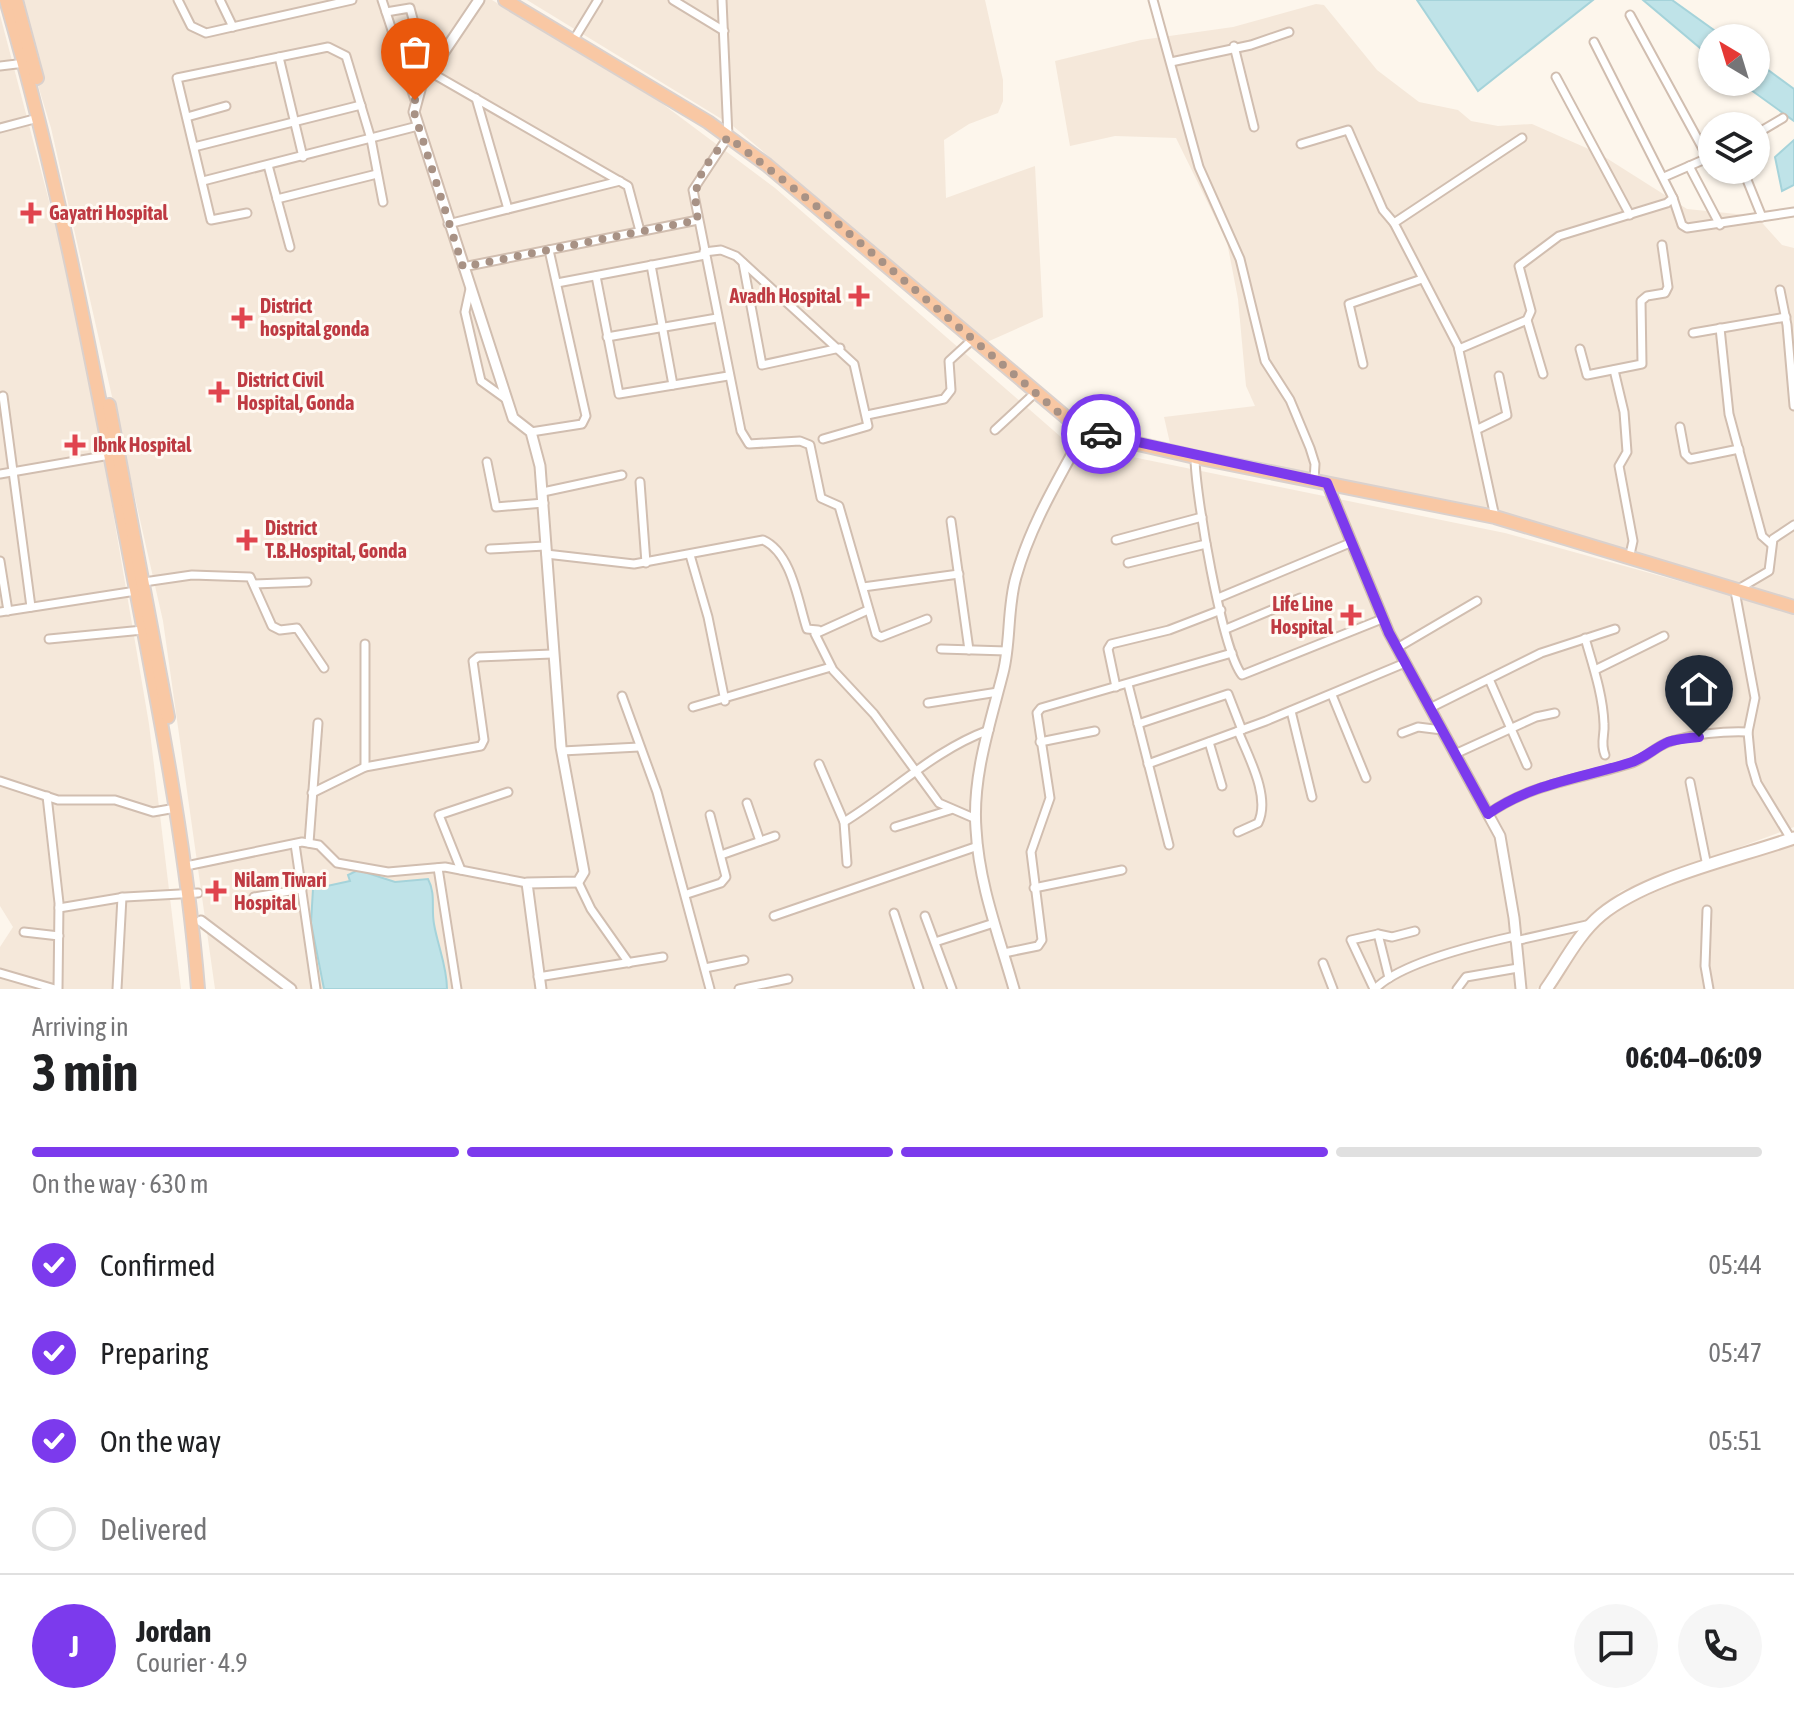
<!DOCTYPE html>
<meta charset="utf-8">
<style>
:root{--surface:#fff;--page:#f6f6f6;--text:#202124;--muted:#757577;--line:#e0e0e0;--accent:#7c3aed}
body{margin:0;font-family:"Asap Condensed",sans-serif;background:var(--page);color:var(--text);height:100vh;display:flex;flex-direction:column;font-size:30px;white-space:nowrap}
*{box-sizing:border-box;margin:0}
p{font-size:26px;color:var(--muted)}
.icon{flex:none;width:44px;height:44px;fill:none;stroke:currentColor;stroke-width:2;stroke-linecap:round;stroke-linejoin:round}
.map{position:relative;height:989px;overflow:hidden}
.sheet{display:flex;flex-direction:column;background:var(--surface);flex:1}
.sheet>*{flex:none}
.needle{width:52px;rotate:322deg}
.tools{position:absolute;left:1698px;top:24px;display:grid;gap:16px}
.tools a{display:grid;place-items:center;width:72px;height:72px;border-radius:50%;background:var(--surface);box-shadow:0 2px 6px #0004;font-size:40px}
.pin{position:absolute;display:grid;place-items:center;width:68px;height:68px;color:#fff;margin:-82px -34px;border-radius:50% 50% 50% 0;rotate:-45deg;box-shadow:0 0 8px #0007}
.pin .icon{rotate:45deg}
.courier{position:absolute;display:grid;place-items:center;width:80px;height:80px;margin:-40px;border:6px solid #7c3aed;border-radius:50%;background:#fff;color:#222;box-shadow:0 2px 10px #0007}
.head em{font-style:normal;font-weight:700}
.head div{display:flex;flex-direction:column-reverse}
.head{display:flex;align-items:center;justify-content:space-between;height:136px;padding:0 32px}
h1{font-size:52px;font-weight:700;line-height:60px}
.bar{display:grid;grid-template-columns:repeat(4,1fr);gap:12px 8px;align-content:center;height:96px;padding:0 32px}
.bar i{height:10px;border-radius:6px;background:var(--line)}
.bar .on{background:var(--accent)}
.bar p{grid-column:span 4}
.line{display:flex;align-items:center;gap:20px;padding:0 32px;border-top:2px solid var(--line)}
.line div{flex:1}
.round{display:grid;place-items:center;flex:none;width:84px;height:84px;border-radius:42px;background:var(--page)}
ol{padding:0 32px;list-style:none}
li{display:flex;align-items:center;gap:24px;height:88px}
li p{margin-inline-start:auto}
li .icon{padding:8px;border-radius:50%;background:var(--accent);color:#fff;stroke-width:4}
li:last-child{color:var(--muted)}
li i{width:44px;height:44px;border:4px solid var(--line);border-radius:50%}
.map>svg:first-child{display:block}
.residential{fill:#f5e8da}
.water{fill:#bfe3e8;stroke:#a5d3da;stroke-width:2}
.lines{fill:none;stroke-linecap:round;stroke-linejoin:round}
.minor-casing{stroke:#d1beb0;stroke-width:11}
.tertiary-casing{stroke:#d1beb0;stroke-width:13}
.secondary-casing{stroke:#d6c0b0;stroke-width:15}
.trunk-casing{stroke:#dad1cd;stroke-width:16}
.minor{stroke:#fff;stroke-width:7}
.tertiary{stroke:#fff;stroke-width:9}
.secondary{stroke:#fff;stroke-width:11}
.trunk{stroke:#f9c8a4;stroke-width:12}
.done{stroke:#a89285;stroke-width:8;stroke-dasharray:0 14.4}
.route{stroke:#7c3aed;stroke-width:10}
.health-dot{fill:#e0444e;stroke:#fffaf3;stroke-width:3}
.labels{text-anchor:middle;stroke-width:6;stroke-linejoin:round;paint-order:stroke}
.health-label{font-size:20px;font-weight:bold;fill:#be3a42;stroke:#fffaf3;text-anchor:start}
</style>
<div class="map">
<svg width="1794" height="989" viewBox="0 0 1794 989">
<rect width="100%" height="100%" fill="#fdf6ec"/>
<g class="residential">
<polygon points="12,0 492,0 656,99 775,188 1069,444 1505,533 1794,613 1794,827 1621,891 1587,919 1537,989 215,989 163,621 51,128"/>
<polygon points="527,0 985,0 1003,80 1003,101 998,113 969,124 944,140 946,198 1035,166 1043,317 987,342 733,126"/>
<polygon points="1316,4 1324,5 1377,70 1419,102 1458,110 1471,121 1498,126 1532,124 1600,154 1687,209 1756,216 1782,245 1794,248 1794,599 1579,542 1172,452 1164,417 1255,406 1246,386 1238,299 1227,242 1176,138 1115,136 1070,146 1055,61 1141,40 1233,27"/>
<polygon points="0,15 64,258 90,377 149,724 181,989 0,989 0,947 13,927 0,906"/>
<polygon points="1794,842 1794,989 1554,989 1594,930 1617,909 1688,878"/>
</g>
<g class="water">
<polygon points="1417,0 1593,0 1478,91"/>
<polygon points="1643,0 1672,0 1725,38 1712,38 1712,58"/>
<polygon points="1756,61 1794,89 1794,121 1740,82 1756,82"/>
<polygon points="1794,140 1794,185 1782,191 1775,157"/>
<path d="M358,870l37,12 33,-3c8,15 3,29 6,45 4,23 13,42 13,65h-123l-13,-66 2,-34 37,-8 -2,-6z"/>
</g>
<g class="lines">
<defs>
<g id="minor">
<polyline points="178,0 191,26 206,33 352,0"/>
<polyline points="220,0 233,27"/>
<polyline points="382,0 415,100"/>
<polyline points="673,0 724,31"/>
<polyline points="722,0 728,137 693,190 741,431 749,444 800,441 810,445 821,498 839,506 876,634 881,637 927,619"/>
<polyline points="1153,0 1199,167 1240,259 1265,361 1290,400 1310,448 1315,464 1314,481"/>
<polyline points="386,12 410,8 428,75"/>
<polyline points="1630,15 1708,158"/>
<polyline points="573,41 598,0"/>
<polyline points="1234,46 1254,127"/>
<polyline points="279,57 303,157"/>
<polyline points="1171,62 1251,45 1289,32"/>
<polyline points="0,66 25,63"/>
<polyline points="430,72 628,186 640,231"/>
<polyline points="1556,77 1630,215"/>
<polyline points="476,98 508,209"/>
<polyline points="187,117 226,106"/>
<polyline points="0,128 38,118"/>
<polyline points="1756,134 1783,118"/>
<polyline points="1301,144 1348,130 1383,210 1394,223"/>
<polyline points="194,147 361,105"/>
<polyline points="268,165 277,199 377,174"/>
<polyline points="1689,166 1720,225"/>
<polyline points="1743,170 1762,217"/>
<polyline points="1664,177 1710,157"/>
<polyline points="203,181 418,126"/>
<polyline points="1673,198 1682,225 1687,228 1794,212"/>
<polyline points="277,199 290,247"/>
<polyline points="247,213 211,220 177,78 328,47 346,56 371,139 383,202"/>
<polyline points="448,224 620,181"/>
<polyline points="704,252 721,250 736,256 854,364 868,426 823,439"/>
<polyline points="743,263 762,365 840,348"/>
<polyline points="651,265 673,385"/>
<polyline points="463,267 698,220"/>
<polyline points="596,276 619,394 728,376"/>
<polyline points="557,283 705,255"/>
<polyline points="470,289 465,312 481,381 506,399"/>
<polyline points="1780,290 1787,325 1794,406"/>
<polyline points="1527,320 1543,374"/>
<polyline points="1720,328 1729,414 1762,536 1771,544"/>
<polyline points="1693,333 1786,317"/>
<polyline points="607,337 717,318"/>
<polyline points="1459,349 1527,320 1531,311 1519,266 1559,236 1667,203 1673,198 1594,42"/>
<polyline points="1580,349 1587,375 1642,364 1641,301 1647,296 1665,293 1668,287 1662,245"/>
<polyline points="1363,364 1349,304 1422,279"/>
<polyline points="1614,370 1624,412 1627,452 1619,466 1633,541 1629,559"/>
<polyline points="3,396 31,607"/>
<polyline points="867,415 944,399 951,390 949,361 973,339"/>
<polyline points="1680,427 1685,454 1690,459 1739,449"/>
<polyline points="1478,429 1507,415 1499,376"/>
<polyline points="995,430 1036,392"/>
<polyline points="531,432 582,424 586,416 549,250"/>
<path d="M1195,457c0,36 27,193 47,218l140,-56"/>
<polyline points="487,462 496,507 544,503"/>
<polyline points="0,474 110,455"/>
<polyline points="640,482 646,563"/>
<polyline points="543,492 622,475"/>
<polyline points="1495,517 1458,346 1394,223 1522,138"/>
<polyline points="951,521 969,650"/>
<polyline points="1116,540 1202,517"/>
<polyline points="490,549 545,546"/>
<path d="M546,554l88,10 129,-24c29,13 35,62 44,89l11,1"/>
<polyline points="690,555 708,617 725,701"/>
<polyline points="0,561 8,611"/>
<polyline points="1128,563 1206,544"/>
<polyline points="144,582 192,575 250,577 272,626 280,630 297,628 324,668"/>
<polyline points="254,584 307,582"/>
<polyline points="863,587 959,574"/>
<polyline points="1218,598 1350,543"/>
<polyline points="868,610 815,634 833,670 874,714 939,803 976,819"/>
<polyline points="0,612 136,591"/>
<polyline points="1226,629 1300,598"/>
<path d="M1585,638c8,28 18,57 19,86 1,12 -4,18 1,31"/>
<polyline points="49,639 143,630"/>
<polyline points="1397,648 1477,601"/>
<polyline points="941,649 1007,651"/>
<polyline points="1595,670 1664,636"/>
<polyline points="1489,679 1527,765"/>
<polyline points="1128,684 1169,845"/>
<polyline points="1116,687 1108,649 1111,644 1169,630 1221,610"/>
<polyline points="1332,695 1366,778"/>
<polyline points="622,696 657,792 710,989"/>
<polyline points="928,703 998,692"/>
<polyline points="693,707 831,667"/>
<polyline points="1430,708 1541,653 1615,629"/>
<polyline points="1291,711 1312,797"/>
<polyline points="1138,724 1228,694 1242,730"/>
<polyline points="1402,733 1418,727 1442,730"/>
<polyline points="1040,742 1095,731"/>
<polyline points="1209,742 1222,786"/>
<polyline points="562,751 639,747"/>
<polyline points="1455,754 1536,717 1555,713"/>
<polyline points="819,764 844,822 847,863"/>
<polyline points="1148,764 1266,721 1405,663"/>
<polyline points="365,767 365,644"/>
<polyline points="0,781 58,800 115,800 153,812 176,808"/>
<polyline points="1690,782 1707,866"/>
<polyline points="312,793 365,767 481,746 484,740 473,661 478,657 552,654"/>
<polyline points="47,796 59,903 58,989"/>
<polyline points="747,803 760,841"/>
<path d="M1488,814c43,-31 95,-35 144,-51 14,-5 24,-17 37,-21 23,-8 55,-11 79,-10"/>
<path d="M844,822c49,-30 90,-72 145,-92"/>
<polyline points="895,827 950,810"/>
<path d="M1238,832l20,-9c13,-26 -10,-67 -20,-92"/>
<polyline points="1791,839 1757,783 1751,763 1748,732 1755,698 1735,591 1769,571 1773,539 1794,525"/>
<polyline points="309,843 318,723"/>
<polyline points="295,844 316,989"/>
<polyline points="721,855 775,836"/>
<polyline points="186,866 302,842 319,845 337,863 388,872 445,867 527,883"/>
<polyline points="438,868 457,989"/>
<polyline points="461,870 439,815 508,792"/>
<polyline points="578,882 591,909 629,963"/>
<polyline points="1034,888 1122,870"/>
<polyline points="687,894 721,883 726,877 710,815"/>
<polyline points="254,897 302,889"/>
<polyline points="59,908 125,897 198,893"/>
<polyline points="1707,910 1705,966 1709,989"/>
<polyline points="894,913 919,989"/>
<polyline points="774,916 978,846"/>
<polyline points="925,916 952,989"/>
<polyline points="24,932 59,936"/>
<polyline points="1378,934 1389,978"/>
<polyline points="1515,941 1591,924"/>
<polyline points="935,942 994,923"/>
<polyline points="1004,953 1038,946 1042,940 1031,852 1050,798 1037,713 1041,708 1232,653"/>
<polyline points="1323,963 1333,989"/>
<polyline points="705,968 744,960"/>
<polyline points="0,973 55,989"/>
<polyline points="538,977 663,957"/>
<polyline points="117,989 122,897"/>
<polyline points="739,989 788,979"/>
<polyline points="1374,989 1351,940 1378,934 1392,937 1415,931"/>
<path d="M1375,989c25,-26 104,-45 140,-53"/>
<polyline points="1457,989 1466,977 1518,968"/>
</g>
<g id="tertiary">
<polyline points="479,0 421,86 414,112 513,418 531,432 540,466 561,747 584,872 578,882 527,883 541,989"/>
<polyline points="1327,483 1389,633 1500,836 1514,918 1521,989"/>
<polyline points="201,921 291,989"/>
<path d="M1014,989c-15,-53 -35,-104 -38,-160 -4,-52 14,-105 27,-156 8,-31 4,-65 13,-96 15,-54 44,-100 70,-149"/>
</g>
<path id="secondary" d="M1546,989c17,-24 32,-55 55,-74 46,-38 136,-57 193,-77"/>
<g id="trunk">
<path d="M6,0c52,178 86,360 121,542 28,149 59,296 71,447"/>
<polyline points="16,0 37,78"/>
<polyline points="505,0 708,122 767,165 1073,423 1125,441 1195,457 1495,517 1794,607"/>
<polyline points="109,405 168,717"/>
</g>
</defs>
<use href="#minor" class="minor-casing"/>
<use href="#tertiary" class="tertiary-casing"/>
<use href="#secondary" class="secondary-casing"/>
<use href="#trunk" class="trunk-casing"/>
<use href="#minor" class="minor"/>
<use href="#tertiary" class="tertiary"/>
<use href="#secondary" class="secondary"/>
<use href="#trunk" class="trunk"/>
</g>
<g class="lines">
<path class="done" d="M415,100l-1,12 49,155 235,-47c-8,-41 6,-52 30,-83l96,75 234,200 43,22"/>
<path class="route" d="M1101,434l226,49 62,150 99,181c42,-30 93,-36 141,-51 15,-4 25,-15 39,-21 9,-3 21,-4 31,-5"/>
</g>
<g class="health-dot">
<path d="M27 201h8v8h8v8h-8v8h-8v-8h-8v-8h8z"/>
<path d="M855 284h8v8h8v8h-8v8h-8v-8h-8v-8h8z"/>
<path d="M238 306h8v8h8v8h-8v8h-8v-8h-8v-8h8z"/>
<path d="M215 380h8v8h8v8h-8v8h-8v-8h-8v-8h8z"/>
<path d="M71 433h8v8h8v8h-8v8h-8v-8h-8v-8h8z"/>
<path d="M243 528h8v8h8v8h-8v8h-8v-8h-8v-8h8z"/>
<path d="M1347 603h8v8h8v8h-8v8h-8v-8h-8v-8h8z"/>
<path d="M212 879h8v8h8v8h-8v8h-8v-8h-8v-8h8z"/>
</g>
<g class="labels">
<g class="health-label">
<text x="49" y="220">Gayatri Hospital</text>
<text x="841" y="303" text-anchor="end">Avadh Hospital</text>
<text x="260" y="313">District<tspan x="260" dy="23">hospital gonda</tspan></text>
<text x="237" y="387">District Civil<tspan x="237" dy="23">Hospital, Gonda</tspan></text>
<text x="93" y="452">Ibnk Hospital</text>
<text x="265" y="535">District<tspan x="265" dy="23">T.B.Hospital, Gonda</tspan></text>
<text x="1333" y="611" text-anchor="end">Life Line<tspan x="1333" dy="23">Hospital</tspan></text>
<text x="234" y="887">Nilam Tiwari<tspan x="234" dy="23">Hospital</tspan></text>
</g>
</g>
</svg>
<div class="tools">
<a><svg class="needle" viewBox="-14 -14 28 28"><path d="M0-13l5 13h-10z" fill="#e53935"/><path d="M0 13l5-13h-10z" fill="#757577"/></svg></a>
<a><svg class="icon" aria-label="layers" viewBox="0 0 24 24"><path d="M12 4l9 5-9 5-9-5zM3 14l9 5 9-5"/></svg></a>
</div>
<div class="pin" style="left:415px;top:100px;background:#ea580c"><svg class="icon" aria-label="bag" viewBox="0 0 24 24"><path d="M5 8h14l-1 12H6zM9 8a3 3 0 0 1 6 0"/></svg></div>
<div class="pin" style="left:1699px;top:737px;background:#1f2937"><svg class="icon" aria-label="home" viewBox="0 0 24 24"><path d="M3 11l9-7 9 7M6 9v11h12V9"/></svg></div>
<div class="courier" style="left:1101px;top:434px"><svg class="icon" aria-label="car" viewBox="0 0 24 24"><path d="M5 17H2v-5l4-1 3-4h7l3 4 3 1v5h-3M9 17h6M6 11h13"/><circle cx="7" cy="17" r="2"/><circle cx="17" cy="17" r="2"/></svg></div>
</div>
<section class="sheet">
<div class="head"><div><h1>3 min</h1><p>Arriving in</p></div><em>06:04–06:09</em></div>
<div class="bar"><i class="on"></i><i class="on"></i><i class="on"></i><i></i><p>On the way · 630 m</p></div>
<ol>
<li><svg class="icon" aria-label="check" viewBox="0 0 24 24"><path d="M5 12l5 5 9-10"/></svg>Confirmed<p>05:44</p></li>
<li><svg class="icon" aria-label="check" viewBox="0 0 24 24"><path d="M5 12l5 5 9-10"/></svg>Preparing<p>05:47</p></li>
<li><svg class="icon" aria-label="check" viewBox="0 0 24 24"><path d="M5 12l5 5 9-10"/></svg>On the way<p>05:51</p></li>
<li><i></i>Delivered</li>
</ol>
<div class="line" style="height:144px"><b class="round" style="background:var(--accent);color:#fff">J</b><div><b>Jordan</b><p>Courier · 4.9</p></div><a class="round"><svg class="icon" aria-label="chat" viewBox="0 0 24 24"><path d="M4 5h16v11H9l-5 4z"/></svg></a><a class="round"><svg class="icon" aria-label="phone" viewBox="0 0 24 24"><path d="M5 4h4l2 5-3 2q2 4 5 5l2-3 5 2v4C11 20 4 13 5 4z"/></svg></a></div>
</section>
